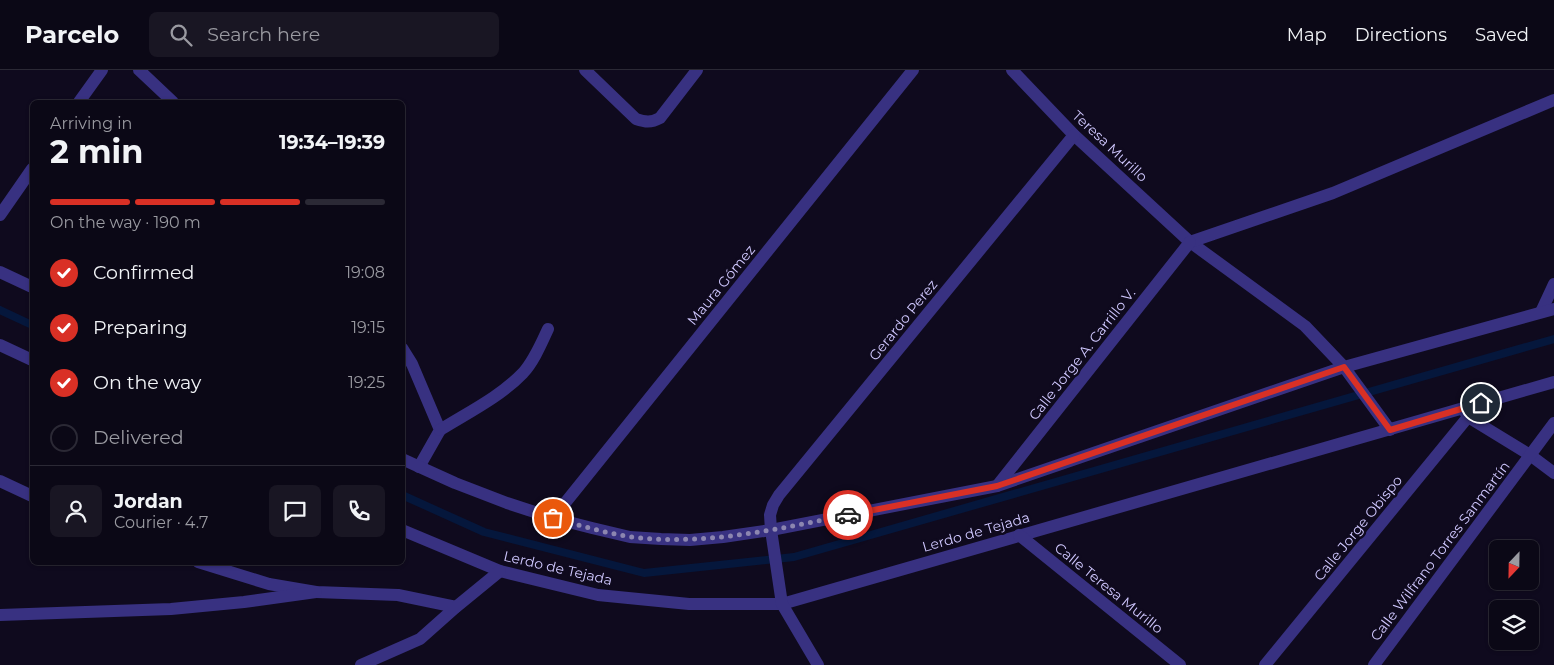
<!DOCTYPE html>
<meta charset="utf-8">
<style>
:root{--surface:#0b0816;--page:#191623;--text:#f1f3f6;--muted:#9a9aa1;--line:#2b2935;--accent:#d93025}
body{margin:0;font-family:Montserrat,sans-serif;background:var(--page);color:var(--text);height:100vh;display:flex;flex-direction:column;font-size:19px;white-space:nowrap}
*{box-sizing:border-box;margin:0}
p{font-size:16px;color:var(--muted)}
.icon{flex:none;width:28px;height:28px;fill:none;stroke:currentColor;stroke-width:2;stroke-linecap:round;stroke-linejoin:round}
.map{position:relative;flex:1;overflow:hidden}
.drawer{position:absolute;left:30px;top:30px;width:375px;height:465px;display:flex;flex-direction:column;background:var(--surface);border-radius:8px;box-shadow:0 1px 4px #0004,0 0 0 1px var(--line)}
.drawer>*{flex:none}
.needle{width:32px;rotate:202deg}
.tools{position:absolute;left:1489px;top:470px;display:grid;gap:10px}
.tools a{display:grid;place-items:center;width:50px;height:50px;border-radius:8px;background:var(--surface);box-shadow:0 1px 4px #0004,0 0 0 1px var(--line);font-size:25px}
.pin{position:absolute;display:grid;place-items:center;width:42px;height:42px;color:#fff;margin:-21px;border:2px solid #fff;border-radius:50%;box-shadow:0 1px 5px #0007}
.courier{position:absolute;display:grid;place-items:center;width:50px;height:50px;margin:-25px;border:4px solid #d93025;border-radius:50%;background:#fff;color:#222;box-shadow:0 1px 6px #0007}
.overview em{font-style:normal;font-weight:700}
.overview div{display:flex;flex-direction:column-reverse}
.overview{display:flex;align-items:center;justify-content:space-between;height:85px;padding:0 20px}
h1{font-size:32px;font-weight:700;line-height:38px}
.bar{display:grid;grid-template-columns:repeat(4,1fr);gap:8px 5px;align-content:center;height:60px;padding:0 20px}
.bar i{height:6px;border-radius:4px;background:var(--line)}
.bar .selected{background:var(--accent)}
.bar p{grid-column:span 4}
.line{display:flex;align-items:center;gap:12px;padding:0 20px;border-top:1px solid var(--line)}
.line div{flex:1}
.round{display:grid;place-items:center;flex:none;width:52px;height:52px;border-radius:8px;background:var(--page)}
ol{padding:0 20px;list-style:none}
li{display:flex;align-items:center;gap:15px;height:55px}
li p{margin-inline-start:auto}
li .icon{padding:5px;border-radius:50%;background:var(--accent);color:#fff;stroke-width:4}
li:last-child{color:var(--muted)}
li i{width:28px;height:28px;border:2px solid var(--line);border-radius:50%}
header{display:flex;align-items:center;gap:30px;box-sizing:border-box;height:70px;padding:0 25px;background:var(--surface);border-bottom:1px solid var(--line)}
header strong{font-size:24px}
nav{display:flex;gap:28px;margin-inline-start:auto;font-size:18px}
.search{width:350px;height:45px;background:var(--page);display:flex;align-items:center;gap:12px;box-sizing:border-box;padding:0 18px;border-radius:8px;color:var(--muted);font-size:19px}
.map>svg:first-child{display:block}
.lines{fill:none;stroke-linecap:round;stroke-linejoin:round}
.stream{stroke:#05173c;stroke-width:8}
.minor{stroke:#383181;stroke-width:12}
.done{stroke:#8c86b0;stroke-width:5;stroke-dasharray:0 9}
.route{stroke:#d93025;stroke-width:6}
.labels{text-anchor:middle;stroke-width:5;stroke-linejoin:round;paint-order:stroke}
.street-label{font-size:14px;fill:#d0c8ff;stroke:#0f0a1e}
</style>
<header>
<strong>Parcelo</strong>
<div class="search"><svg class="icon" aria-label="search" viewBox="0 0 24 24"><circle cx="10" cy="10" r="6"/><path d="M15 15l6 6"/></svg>Search here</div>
<nav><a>Map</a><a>Directions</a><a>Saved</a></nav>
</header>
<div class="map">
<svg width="1554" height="595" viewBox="0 0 1554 595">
<rect width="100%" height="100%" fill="#0f0a1e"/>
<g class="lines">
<g class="stream">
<polyline points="0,240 32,255"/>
<polyline points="402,425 484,462 644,503 794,487 1554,269"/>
</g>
<g class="minor">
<polyline points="139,0 173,32"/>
<path d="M585,0l51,49c9,3 15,4 24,-1l37,-48"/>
<polyline points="1012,0 1074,65 1190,172 1305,256 1344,297 1390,360"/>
<polyline points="79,32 102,0"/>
<polyline points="0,145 32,99"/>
<polyline points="1190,172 1333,123 1554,30"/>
<polyline points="0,202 32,217"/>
<polyline points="1541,242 1554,214"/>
<polyline points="0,275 32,290"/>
<polyline points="402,278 412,294 440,360 419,397"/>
<polyline points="1468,347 1530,385 1554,403"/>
<path d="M440,360c27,-17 60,-33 83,-57 11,-12 18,-29 25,-44"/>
<polyline points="402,389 455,413 507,433 553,448 592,458 630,467 661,469 690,470 723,467 771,460 997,416 1344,297 1554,239"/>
<polyline points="0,411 32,426"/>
<polyline points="997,416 1190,172"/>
<polyline points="553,448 913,0"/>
<polyline points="402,460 500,501 598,525 689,534 782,534 1554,312"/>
<polyline points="1019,465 1180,595"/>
<polyline points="198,492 269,514 316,522 398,525 456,537"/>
<polyline points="0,545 171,539 244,532 316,522"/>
<polyline points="361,595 420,569 456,537 500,501"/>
<polyline points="818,595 782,534 771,460 770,445 773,435 779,425 1074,65"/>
<polyline points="1265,595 1468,347 1463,338"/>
<polyline points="1374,595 1554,353"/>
</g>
</g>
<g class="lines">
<path class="done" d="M553,448c26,7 52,15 78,19 74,9 146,-8 217,-22"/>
<polyline class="route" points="848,445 997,416 1344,297 1390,360 1481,333"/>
</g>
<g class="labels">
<g class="street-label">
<text transform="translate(1110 76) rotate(43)" y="5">Teresa Murillo</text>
<text transform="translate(721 215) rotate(-51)" y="5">Maura Gómez</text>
<text transform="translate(903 250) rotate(-51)" y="5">Gerardo Perez</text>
<text transform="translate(1082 284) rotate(-52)" y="5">Calle Jorge A. Carrillo V.</text>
<text transform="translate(1358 458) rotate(-51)" y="5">Calle Jorge Obispo</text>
<text transform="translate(976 462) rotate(-16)" y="5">Lerdo de Tejada</text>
<text transform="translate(1440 481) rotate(-53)" y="5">Calle Wilfrano Torres Sanmartín</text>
<text transform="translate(558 498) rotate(13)" y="5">Lerdo de Tejada</text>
<text transform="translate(1109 518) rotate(39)" y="5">Calle Teresa Murillo</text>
</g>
</g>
</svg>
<div class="tools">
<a><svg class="needle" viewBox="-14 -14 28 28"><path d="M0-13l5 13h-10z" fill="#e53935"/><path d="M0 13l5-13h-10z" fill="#9a9aa1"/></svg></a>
<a><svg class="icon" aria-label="layers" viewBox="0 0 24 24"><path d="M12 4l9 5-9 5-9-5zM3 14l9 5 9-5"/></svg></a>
</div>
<div class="pin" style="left:553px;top:448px;background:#ea580c"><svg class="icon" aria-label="bag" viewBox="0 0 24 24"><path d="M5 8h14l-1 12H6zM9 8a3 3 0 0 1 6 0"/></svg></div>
<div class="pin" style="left:1481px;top:333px;background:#1f2937"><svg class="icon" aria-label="home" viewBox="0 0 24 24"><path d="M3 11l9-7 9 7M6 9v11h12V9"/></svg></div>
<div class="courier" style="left:848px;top:445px"><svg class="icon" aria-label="car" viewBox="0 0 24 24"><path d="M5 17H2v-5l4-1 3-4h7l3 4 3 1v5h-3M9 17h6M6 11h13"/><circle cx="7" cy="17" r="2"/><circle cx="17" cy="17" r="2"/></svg></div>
<section class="drawer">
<div class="overview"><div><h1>2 min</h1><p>Arriving in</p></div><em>19:34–19:39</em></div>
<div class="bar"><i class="selected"></i><i class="selected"></i><i class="selected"></i><i></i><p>On the way · 190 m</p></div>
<ol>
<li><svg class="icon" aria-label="check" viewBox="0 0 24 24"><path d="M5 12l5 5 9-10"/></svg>Confirmed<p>19:08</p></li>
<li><svg class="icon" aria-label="check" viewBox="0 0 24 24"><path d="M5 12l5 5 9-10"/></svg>Preparing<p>19:15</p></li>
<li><svg class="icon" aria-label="check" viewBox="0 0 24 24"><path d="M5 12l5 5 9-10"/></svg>On the way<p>19:25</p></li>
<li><i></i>Delivered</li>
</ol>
<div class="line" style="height:90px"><a class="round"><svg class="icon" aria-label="person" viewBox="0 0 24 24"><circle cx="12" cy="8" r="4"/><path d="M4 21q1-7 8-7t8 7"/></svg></a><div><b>Jordan</b><p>Courier · 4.7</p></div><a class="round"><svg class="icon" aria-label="chat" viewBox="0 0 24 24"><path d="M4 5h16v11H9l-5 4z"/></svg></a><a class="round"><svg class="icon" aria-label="phone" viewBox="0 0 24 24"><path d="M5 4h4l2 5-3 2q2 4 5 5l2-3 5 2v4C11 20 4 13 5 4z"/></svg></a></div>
</section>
</div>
